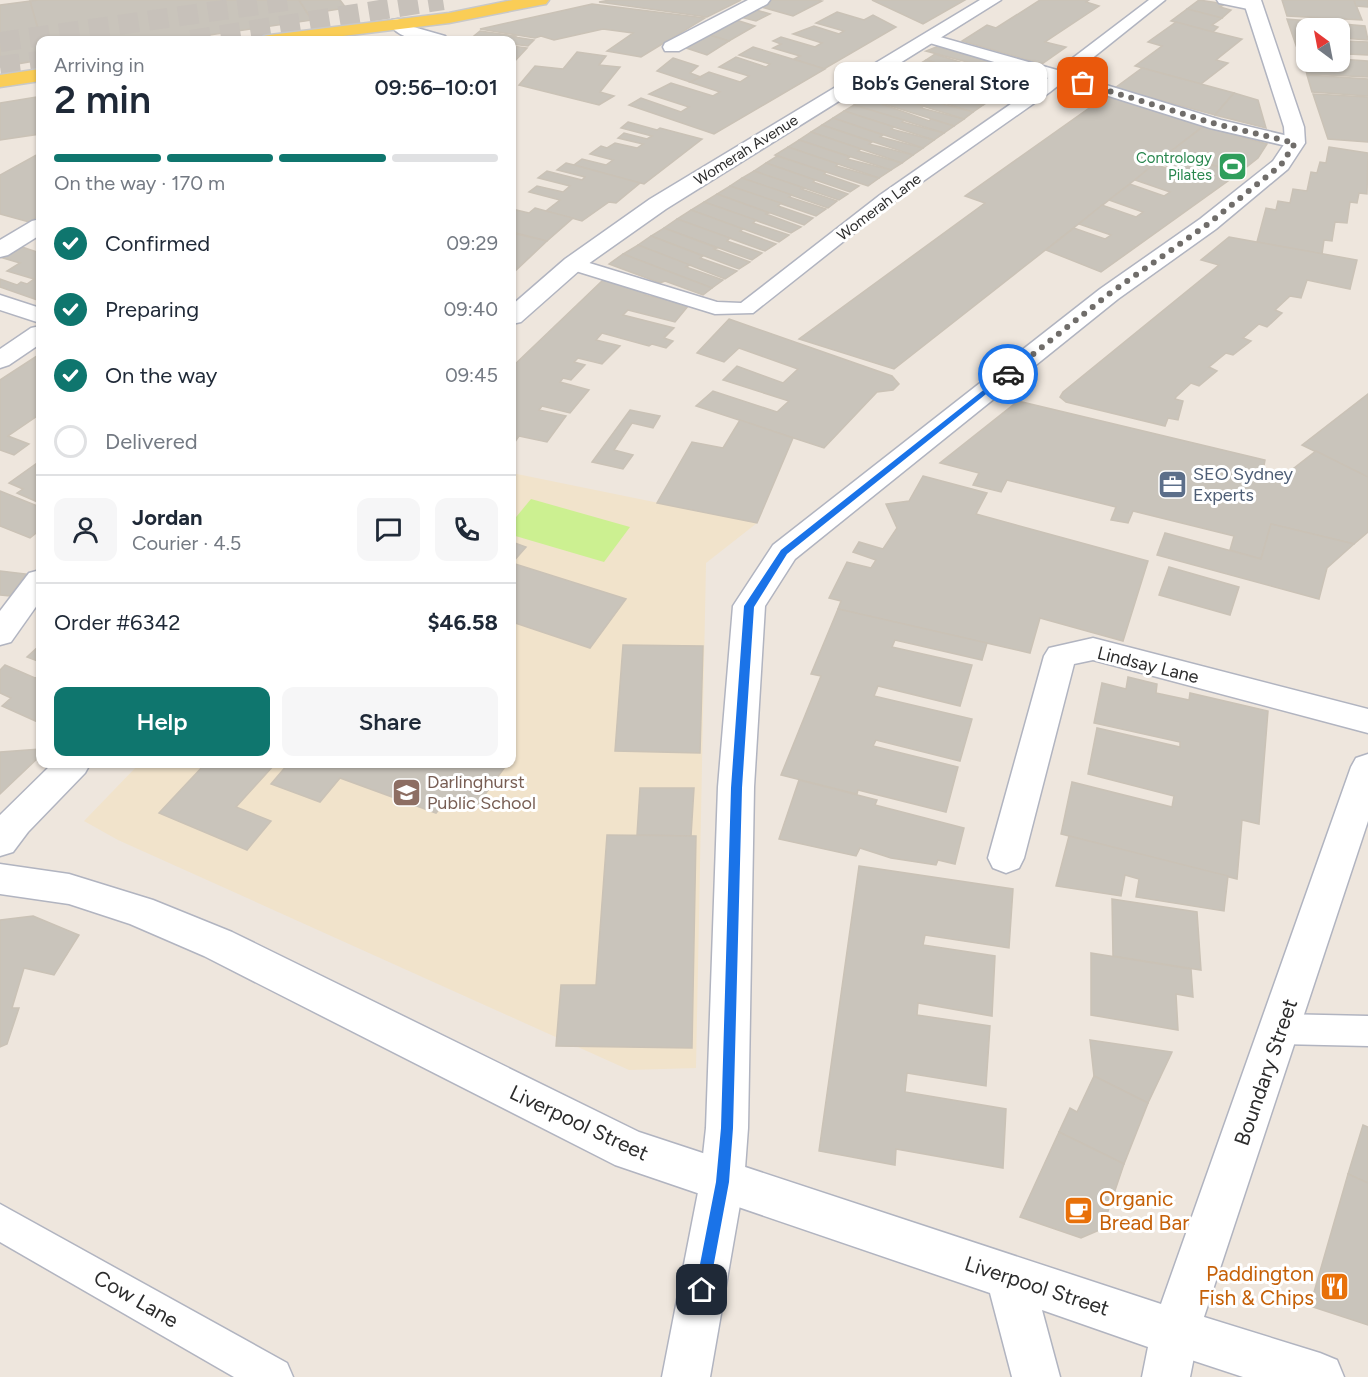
<!DOCTYPE html>
<meta charset="utf-8">
<style>
:root{--surface:#fff;--page:#f6f6f7;--text:#1f2937;--muted:#747a83;--line:#e0e1e3;--accent:#0f766e}
body{margin:0;font-family:Figtree,sans-serif;background:var(--page);color:var(--text);height:100vh;display:flex;flex-direction:column;font-size:22px;white-space:nowrap}
*{box-sizing:border-box;margin:0}
p{font-size:20px;color:var(--muted)}
.icon{flex:none;width:33px;height:33px;fill:none;stroke:currentColor;stroke-width:2;stroke-linecap:round;stroke-linejoin:round}
.map{position:relative;flex:1;overflow:hidden}
.sheet{position:absolute;left:36px;top:36px;width:480px;height:732px;display:flex;flex-direction:column;background:var(--surface);border-radius:12px;box-shadow:0 2px 4px #0004}
.sheet>*{flex:none}
.needle{width:39px;rotate:328deg}
.tools{position:absolute;left:1296px;top:18px;display:grid;gap:12px}
.tools a{display:grid;place-items:center;width:54px;height:54px;border-radius:12px;background:var(--surface);box-shadow:0 2px 4px #0004;font-size:30px}
.pin{position:absolute;display:grid;place-items:center;width:51px;height:51px;color:#fff;margin:-26px;border-radius:12px;box-shadow:0 3px 9px #0006}
.courier{position:absolute;display:grid;place-items:center;width:60px;height:60px;margin:-30px;border:4px solid #1a73e8;border-radius:50%;background:#fff;color:#222;box-shadow:0 2px 8px #0007}
.bubble{position:absolute;height:42px;border-radius:12px;background:var(--surface);box-shadow:0 2px 4px #0004;font-size:20px;font-weight:600;line-height:42px;text-align:center}
.headline em{font-style:normal;font-weight:600}
.headline div{display:flex;flex-direction:column-reverse}
.headline{display:flex;align-items:center;justify-content:space-between;height:102px;padding:0 18px}
h1{font-size:39px;font-weight:600;line-height:45px}
.bar{display:grid;grid-template-columns:repeat(4,1fr);gap:9px 6px;align-content:center;height:72px;padding:0 18px}
.bar i{height:8px;border-radius:4px;background:var(--line)}
.bar .current{background:var(--accent)}
.bar p{grid-column:span 4}
.line{display:flex;align-items:center;gap:15px;padding:0 18px;border-top:2px solid var(--line)}
.line div{flex:1}
.round{display:grid;place-items:center;flex:none;width:63px;height:63px;border-radius:12px;background:var(--page)}
ol{padding:0 18px;list-style:none}
li{display:flex;align-items:center;gap:18px;height:66px}
li p{margin-inline-start:auto}
li .icon{padding:6px;border-radius:50%;background:var(--accent);color:#fff;stroke-width:4}
li:last-child{color:var(--muted)}
li i{width:33px;height:33px;border:3px solid var(--line);border-radius:50%}
.action{display:flex;gap:12px;margin-top:auto;padding:12px 18px}
.action a{flex:1;height:69px;border-radius:12px;background:var(--accent);color:#fff;font-size:24px;font-weight:600;line-height:69px;text-align:center}
.action a+a{background:var(--page);color:var(--text)}
.map>svg:first-child{display:block}
.education{fill:#f1e3cb}
.pitch{fill:#ccf091}
.building{fill:#c9c4bb;stroke:#cac2b6;stroke-width:1.5}
.lines{fill:none;stroke-linecap:round;stroke-linejoin:round}
.primary-tunnel{stroke:#c7c1ba;stroke-width:20;stroke-dasharray:20 10;stroke-linecap:butt}
.highway-tunnel{stroke:#c7c1ba;stroke-width:20;stroke-dasharray:20 10;stroke-linecap:butt}
.lane-casing{stroke:#b1b4c0;stroke-width:3}
.street-casing{stroke:#b1b4c0;stroke-width:3}
.secondary-casing{stroke:#b1b4c0;stroke-width:3}
.primary-casing{stroke:#c8c8c8;stroke-width:3}
.lane{fill:#fff;fill-rule:evenodd}
.street{fill:#fff;fill-rule:evenodd}
.secondary{fill:#fff;fill-rule:evenodd}
.primary{fill:#facd56;fill-rule:evenodd}
.route{fill:#1a73e8}
.done{stroke:#706d6a;stroke-width:6;stroke-dasharray:0 10.8}
.labels{text-anchor:middle;stroke-width:6;stroke-linejoin:round;paint-order:stroke}
.far-street-label{font-size:15px;fill:#2c2c2c;stroke:#fff}
.far-leisure-label{font-size:15px;fill:#27864d;stroke:#fff;text-anchor:end}
.service-label{font-size:18px;fill:#4e5e75;stroke:#fff;text-anchor:start}
.street-label{font-size:18px;fill:#2c2c2c;stroke:#fff}
.education-label{font-size:18px;fill:#785e54;stroke:#fff;text-anchor:start}
.near-street-label{font-size:21px;fill:#2c2c2c;stroke:#fff}
.near-food-label{font-size:21px;fill:#c56008;stroke:#fff;text-anchor:start}
</style>
<div class="map">
<svg width="1368" height="1377" viewBox="0 0 1368 1377">
<rect width="100%" height="100%" fill="#eee6dd"/>
<polygon class="education" points="512,473 757,523 706,563 696,1068 629,1070 118,840 84,821 139,764 512,764"/>
<polygon class="pitch" points="531,499 630,527 604,562 512,535 512,522"/>
<g class="building">
<polygon points="39,0 299,0 312,20 175,40 41,40 30,1"/>
<polygon points="299,0 340,0 346,8 308,14"/>
<polygon points="610,0 741,0 707,17 599,2"/>
<polygon points="771,0 817,0 822,1 793,16 758,6"/>
<polygon points="872,0 965,0 923,24"/>
<polygon points="1040,0 1089,0 1086,2 1099,6 1045,42 1066,47 1042,64 962,41 987,25 996,28"/>
<polygon points="1199,0 1225,4 1220,7 1231,10 1222,18 1187,9"/>
<polygon points="1282,0 1354,0 1362,20 1287,16"/>
<polygon points="1354,0 1368,0 1368,7 1356,6"/>
<polygon points="30,1 41,40 40,60 0,67 0,5"/>
<polygon points="592,4 705,18 641,57 607,51 633,33 603,29 554,40 541,36 535,38 480,29"/>
<polygon points="753,9 770,14 756,21 740,17"/>
<polygon points="1187,9 1222,18 1212,25 1218,27 1213,32 1171,21"/>
<polygon points="837,12 864,20 873,15 896,27 824,69 794,59 800,56 773,48 781,44 773,41 781,37 815,47 822,43 793,34 814,26 839,34 844,31 816,23"/>
<polygon points="733,19 755,26 729,41 706,34"/>
<polygon points="1287,19 1365,26 1368,40 1342,38 1343,41 1368,42 1368,55 1348,54 1349,57 1340,57 1340,28 1306,28 1306,54 1299,54"/>
<polygon points="1176,22 1213,32 1242,39 1216,60 1228,63 1201,84 1135,66 1162,46 1148,42"/>
<polygon points="480,31 516,36 514,37 534,40 528,46 512,44 512,40 469,40"/>
<polygon points="706,34 729,41 707,55 686,48"/>
<polygon points="941,45 1031,72 1021,79 999,73 1001,71 926,51"/>
<polygon points="512,46 527,48 512,64"/>
<polygon points="753,47 825,69 714,134 629,105 641,98 681,112 689,107 649,94 671,83 713,96 720,92 690,82 709,72 740,82 749,76 719,67 736,57 766,67 770,64 739,55"/>
<polygon points="577,52 606,56 599,65 620,67 600,92 614,96 599,105 519,85 535,66 563,69"/>
<polygon points="935,54 997,74 1021,79 1012,85 926,60"/>
<polygon points="1301,57 1306,57 1306,62 1340,62 1340,59 1368,61 1368,77 1307,74"/>
<polygon points="673,58 698,66 690,73 701,77 690,82 657,71"/>
<polygon points="926,60 1012,85 1002,92 916,66"/>
<polygon points="916,66 964,80 961,82 1002,92 993,99 906,72"/>
<polygon points="1142,68 1201,84 1234,93 1215,115 1115,88"/>
<polygon points="906,72 954,87 951,88 993,99 983,105 896,78"/>
<polygon points="1307,75 1368,79 1368,96 1312,92"/>
<polygon points="896,78 944,93 941,95 983,105 973,112 885,85"/>
<polygon points="885,85 933,100 931,101 973,112 964,119 875,91"/>
<polygon points="875,91 924,106 921,108 964,119 954,126 865,98"/>
<polygon points="1234,93 1258,100 1266,128 1215,115"/>
<polygon points="1109,94 1207,123 894,369 799,339 985,203 965,196"/>
<polygon points="1313,94 1368,97 1368,142 1328,139"/>
<polygon points="36,97 40,117 40,134 0,140 0,103"/>
<polygon points="865,98 929,121 931,119 954,126 944,133 854,105"/>
<polygon points="854,105 904,120 902,122 944,133 934,140 844,111"/>
<polygon points="844,111 894,127 891,129 934,140 923,148 833,118"/>
<polygon points="833,118 883,135 880,137 923,148 913,155 822,125"/>
<polygon points="628,122 657,130 660,128 702,139 644,184 574,165 582,159 606,165 613,160 590,154 601,146 607,148 615,143 637,148 643,144 618,138 624,133 647,139 652,136 621,128"/>
<polygon points="822,125 872,142 869,144 913,155 902,163 811,132"/>
<polygon points="1204,126 1267,144 1258,158 1239,173 1170,152"/>
<polygon points="811,132 861,149 858,151 902,163 891,170 799,140"/>
<polygon points="799,140 850,157 847,159 891,170 879,178 788,147"/>
<polygon points="788,147 838,164 836,166 879,178 868,186 775,155"/>
<polygon points="1329,147 1368,153 1367,194 1359,193 1357,203 1350,202 1347,223 1335,222 1332,241 1324,240 1322,254 1257,242 1266,208 1276,210 1278,201 1290,203 1293,189 1307,191 1311,172 1317,173 1320,162 1326,163"/>
<polygon points="40,153 40,215 29,222 0,214 0,175"/>
<polygon points="1167,155 1201,166 1205,163 1239,173 1101,272 1046,250 1074,228 1105,239 1111,235 1079,224 1102,205 1136,217 1143,212 1109,200 1130,184 1164,196 1170,192 1135,180 1154,164 1190,176 1192,174 1157,163"/>
<polygon points="777,156 826,172 824,174 859,186 850,192 766,163"/>
<polygon points="566,163 574,165 640,183 616,203 609,202 582,221 546,211 560,200 529,192 537,186 563,192 570,186 538,178 547,171 582,180 585,177 557,170"/>
<polygon points="766,163 815,180 813,182 848,194 839,200 754,171"/>
<polygon points="754,171 804,188 801,189 837,201 828,208 742,178"/>
<polygon points="742,178 792,195 789,197 826,209 816,216 730,186"/>
<polygon points="730,186 781,203 778,206 813,218 804,225 717,194"/>
<polygon points="717,194 769,213 766,214 801,227 791,233 704,202"/>
<polygon points="704,202 756,220 753,223 789,235 779,242 691,210"/>
<polygon points="535,208 546,211 573,218 547,241 512,232 512,209 529,213"/>
<polygon points="691,210 743,229 740,231 776,244 765,251 677,219"/>
<polygon points="677,219 730,238 727,241 762,253 752,260 664,228"/>
<polygon points="664,228 717,248 714,249 750,262 739,269 651,236"/>
<polygon points="512,233 547,241 512,274"/>
<polygon points="651,236 703,256 700,258 737,271 725,279 638,245"/>
<polygon points="1229,237 1357,260 1350,289 1307,280 1301,298 1290,296 1275,310 1282,313 1267,327 1259,324 1243,338 1251,341 1233,355 1226,353 1209,367 1217,371 1199,386 1191,383 1176,397 1175,399 1183,401 1178,420 1168,418 1165,426 1066,402 1060,397 1063,392 1219,265 1201,260"/>
<polygon points="638,245 690,265 686,267 723,280 712,288 623,254"/>
<polygon points="22,247 40,253 40,301 0,287 0,279 17,285 21,282 27,284 34,279 7,271 20,263 3,258"/>
<polygon points="623,254 712,288 703,295 665,281 660,283 609,264"/>
<polygon points="604,279 648,292 645,295 689,305 675,322 628,310 623,315 674,328 664,338 673,341 666,348 652,344 649,346 602,333 596,340 620,346 602,364 578,358 574,362 585,365 571,380 563,378 560,382 589,390 570,413 542,406 539,410 566,416 547,442 519,436 512,446 512,367"/>
<polygon points="729,319 892,376 899,384 893,390 877,392 824,448 696,406 713,391 777,412 789,401 723,380 737,366 783,383 798,369 739,348 724,362 697,353"/>
<polygon points="40,354 40,414 8,436 29,444 14,455 0,450 0,380"/>
<polygon points="1368,394 1368,477 1302,445"/>
<polygon points="1018,401 1265,460 1263,471 1285,475 1316,451 1368,477 1368,532 1354,544 1271,524 1261,559 1230,550 1234,536 1133,511 1128,523 1111,520 1116,507 1007,480 1001,492 973,485 979,473 940,463"/>
<polygon points="630,410 660,416 653,428 632,423 614,450 633,455 623,469 592,462"/>
<polygon points="740,420 793,438 757,523 657,503 692,442 723,448"/>
<polygon points="37,463 40,464 40,503 17,493 23,489 9,483"/>
<polygon points="923,476 987,493 976,514 1148,561 1123,641 1040,618 1030,653 838,609 841,601 829,598 847,562 871,568 876,560 853,552 859,542 883,549 897,528 886,504 909,501"/>
<polygon points="0,491 40,507 40,530 30,538 0,526"/>
<polygon points="1271,524 1354,544 1327,568 1319,599 1157,555 1165,533 1261,559"/>
<polygon points="512,542 526,547 512,563 626,599 590,648 512,622"/>
<polygon points="1169,567 1239,587 1230,615 1159,595"/>
<polygon points="0,571 26,574 10,596 0,595"/>
<polygon points="838,609 987,643 982,660 895,640 892,647 972,665 960,706 878,686 874,696 972,719 960,761 876,740 873,746 958,767 946,812 858,790 857,794 781,775 821,676 811,674"/>
<polygon points="40,645 40,662 27,657"/>
<polygon points="623,645 703,646 700,753 615,751"/>
<polygon points="5,665 35,678 40,676 40,723 2,706 11,698 0,693 0,670"/>
<polygon points="1128,677 1157,684 1156,693 1189,700 1190,693 1268,711 1259,824 1242,820 1237,879 1061,834 1072,782 1172,807 1174,796 1088,774 1097,728 1180,747 1180,742 1094,723 1102,683 1126,689"/>
<polygon points="40,749 40,756 0,794 0,752"/>
<polygon points="205,764 275,764 236,807 271,821 247,850 159,813"/>
<polygon points="288,764 507,764 473,811 446,801 436,813 340,778 320,802 271,784"/>
<polygon points="799,780 877,800 875,805 964,828 955,864 938,860 936,865 891,858 860,848 856,856 779,839"/>
<polygon points="640,788 694,788 691,836 637,835"/>
<polygon points="607,835 696,836 692,1048 556,1046 561,985 596,985"/>
<polygon points="1069,836 1228,876 1224,911 1136,897 1139,879 1125,875 1121,896 1056,886"/>
<polygon points="859,866 1013,889 1009,948 925,935 923,945 995,956 992,1016 918,1003 917,1015 990,1026 986,1086 907,1073 905,1092 1006,1109 1003,1168 896,1149 895,1165 819,1151"/>
<polygon points="1112,899 1197,912 1201,970 1113,956"/>
<polygon points="33,916 79,935 54,975 24,968 12,1008 19,1008 7,1044 0,1047 0,920"/>
<polygon points="1091,953 1191,969 1193,997 1176,994 1178,1030 1091,1015"/>
<polygon points="1090,1040 1172,1052 1148,1103 1094,1076"/>
<polygon points="1094,1076 1148,1103 1124,1164 1059,1132 1070,1108 1077,1112"/>
<polygon points="1363,1125 1368,1127 1368,1183 1348,1174"/>
<polygon points="1059,1132 1124,1164 1102,1229 1081,1238 1020,1217"/>
<polygon points="1348,1174 1368,1183 1368,1325 1310,1306"/>
</g>
<g class="lines">
<polyline class="primary-tunnel" points="0,42 293,0"/>
<g class="highway-tunnel">
<polyline points="191,40 443,0"/>
<polyline points="0,66 40,61"/>
</g>
<defs>
<g id="lane">
<polygon points="1149,0 1165,0 1050,92 892,203 753,313 715,314 566,268 563,264 566,260 573,258 717,302 741,303 880,195 1048,78 923,41 921,38 923,35 933,35 1057,70"/>
<polygon points="1217,0 1245,0 1258,3 1260,6 1253,10 1219,3"/>
<polygon points="1083,78 1221,120 1301,139 1303,143 1301,147 1295,148 1210,128 1077,86 1075,83 1077,80"/>
<polygon points="1280,1014 1368,1016 1368,1046 1280,1044 1268,1039 1263,1029 1268,1019"/>
<polygon points="0,1204 287,1363 293,1377 234,1377 0,1242"/>
</g>
<g id="street">
<polygon points="748,0 770,0 767,4 679,51 665,51 663,47 665,43"/>
<polygon points="980,0 1001,0 666,209 581,269 521,322 512,324 512,305 565,259 650,199"/>
<polygon points="1243,0 1261,0 1304,127 1305,143 1288,169 1216,229 1118,299 795,559 765,606 754,787 748,1128 744,1182 710,1377 662,1377 700,1182 706,1128 718,787 733,606 773,545 1100,289 1200,219 1273,161 1285,143 1284,127"/>
<path d="M398,19l6,1 6,6 35,10 3,4c-19,2 -46,2 -59,-16l3,-4z"/>
<polygon points="40,219 40,235 8,255 0,257 0,240 32,221"/>
<polygon points="0,295 40,308 40,323 0,310"/>
<polygon points="40,326 40,344 9,365 0,368 0,349 31,328"/>
<polygon points="40,570 40,601 11,642 0,645 0,611 29,573"/>
<polygon points="1093,638 1368,709 1368,733 1093,660 1074,664 1024,858 1019,868 1006,873 993,868 988,858 1044,656 1049,648"/>
<polygon points="52,764 90,764 85,773 28,832 13,852 0,856 0,815"/>
<polygon points="1175,1308 1320,1353 1337,1360 1344,1377 1243,1377 1158,1349 1151,1332 1158,1315"/>
</g>
<polygon id="secondary" points="1368,754 1368,821 1199,1332 1190,1377 1142,1377 1148,1347 1042,1310 1060,1377 1012,1377 990,1293 615,1165 204,956 130,924 69,904 0,894 0,864 69,874 153,900 232,932 639,1132 1161,1304 1351,767 1356,758"/>
<g id="primary">
<polygon points="513,0 549,0 546,4 540,5 449,23 310,40 261,40 264,36 270,35 449,13"/>
<polygon points="40,69 40,81 0,87 0,75"/>
</g>
</defs>
<use href="#lane" class="lane-casing"/>
<use href="#street" class="street-casing"/>
<use href="#secondary" class="secondary-casing"/>
<use href="#primary" class="primary-casing"/>
<use href="#lane" class="lane"/>
<use href="#street" class="street"/>
<use href="#secondary" class="secondary"/>
<use href="#primary" class="primary"/>
</g>
<polygon class="route" points="1005,373 1011,374 787,554 754,607 742,788 733,1128 729,1182 709,1290 707,1295 702,1297 697,1295 695,1290 716,1182 721,1128 731,788 744,606 781,550"/>
<g class="lines">
<polyline class="done" points="1008,374 1109,294 1208,224 1281,165 1295,143 1216,124 1083,83"/>
</g>
<defs>
<symbol id="stadium-square" viewBox="-11 -11 22 22"><rect x="-9" y="-9" width="18" height="18" rx="4" fill="#2e9e5b" stroke="#fff"/><path d="M0-5a6.5 5 0 1 0 0 10a6.5 5 0 1 0 0-10ZM-3.5-1.8h7v3.6h-7Z" fill="#fff"/></symbol>
<symbol id="office-square" viewBox="-11 -11 22 22"><rect x="-9" y="-9" width="18" height="18" rx="4" fill="#5c6f8a" stroke="#fff"/><path d="M-6-3h4V-5.5h4V-3h4V5H-6ZM-1-4.5V-3h2v-1.5ZM-6 0V1H6V0Z" fill="#fff"/></symbol>
<symbol id="school-square" viewBox="-11 -11 22 22"><rect x="-9" y="-9" width="18" height="18" rx="4" fill="#8d6e63" stroke="#fff"/><path d="M0-5L7-2L0 1L-7-2ZM-4 1L0 2.5L4 1V4Q0 6-4 4Z" fill="#fff"/></symbol>
<symbol id="cafe-square" viewBox="-11 -11 22 22"><rect x="-9" y="-9" width="18" height="18" rx="4" fill="#e8710a" stroke="#fff"/><path d="M-5.5-4.5H6V0H3Q3 3.5 0 3.5H-2.5Q-5.5 3.5-5.5 0ZM3-3.2v2h1.7v-2ZM-6 4.5H4V6H-6Z" fill="#fff"/></symbol>
<symbol id="restaurant-square" viewBox="-11 -11 22 22"><rect x="-9" y="-9" width="18" height="18" rx="4" fill="#e8710a" stroke="#fff"/><path d="M-5-6h1v4h1v-4h1v4h1v-4h1v5L-1.5 .5V6h-2V.5L-5-1ZM5-6V6H3V1.5H1.5Q1.5-4 5-6Z" fill="#fff"/></symbol>
</defs>
<g fill-rule="evenodd">
<use href="#stadium-square" x="1216" y="150" width="33" height="33"/>
<use href="#office-square" x="1156" y="468" width="33" height="33"/>
<use href="#school-square" x="390" y="776" width="33" height="33"/>
<use href="#cafe-square" x="1062" y="1194" width="33" height="33"/>
<use href="#restaurant-square" x="1318" y="1270" width="33" height="33"/>
</g>
<g class="labels">
<g class="far-street-label">
<text transform="translate(746 150) rotate(-32)" y="5">Womerah Avenue</text>
<text transform="translate(879 207) rotate(-37)" y="5">Womerah Lane</text>
</g>
<g class="far-leisure-label">
<text x="1212" y="163">Contrology<tspan x="1212" dy="17">Pilates</tspan></text>
</g>
<g class="service-label">
<text x="1193" y="480">SEO Sydney<tspan x="1193" dy="21">Experts</tspan></text>
</g>
<g class="street-label">
<text transform="translate(1148 665) rotate(14)" y="6">Lindsay Lane</text>
</g>
<g class="education-label">
<text x="427" y="788">Darlinghurst<tspan x="427" dy="21">Public School</tspan></text>
</g>
<g class="near-street-label">
<text transform="translate(1266 1072) rotate(-71)" y="7">Boundary Street</text>
<text transform="translate(579 1123) rotate(25)" y="7">Liverpool Street</text>
<text transform="translate(1037 1286) rotate(18)" y="7">Liverpool Street</text>
<text transform="translate(136 1299) rotate(30)" y="7">Cow Lane</text>
</g>
<g class="near-food-label">
<text x="1099" y="1206">Organic<tspan x="1099" dy="24">Bread Bar</tspan></text>
<text x="1314" y="1281" text-anchor="end">Paddington<tspan x="1314" dy="24">Fish &amp; Chips</tspan></text>
</g>
</g>
</svg>
<div class="tools">
<a><svg class="needle" viewBox="-14 -14 28 28"><path d="M0-13l5 13h-10z" fill="#e53935"/><path d="M0 13l5-13h-10z" fill="#747a83"/></svg></a>
</div>
<div class="pin" style="left:1083px;top:83px;background:#ea580c"><svg class="icon" aria-label="bag" viewBox="0 0 24 24"><path d="M5 8h14l-1 12H6zM9 8a3 3 0 0 1 6 0"/></svg></div>
<div class="pin" style="left:702px;top:1290px;background:#1f2937"><svg class="icon" aria-label="home" viewBox="0 0 24 24"><path d="M3 11l9-7 9 7M6 9v11h12V9"/></svg></div>
<div class="courier" style="left:1008px;top:374px"><svg class="icon" aria-label="car" viewBox="0 0 24 24"><path d="M5 17H2v-5l4-1 3-4h7l3 4 3 1v5h-3M9 17h6M6 11h13"/><circle cx="7" cy="17" r="2"/><circle cx="17" cy="17" r="2"/></svg></div>
<div class="bubble" style="left:834px;top:62px;width:213px">Bob’s General Store</div>
<section class="sheet">
<div class="headline"><div><h1>2 min</h1><p>Arriving in</p></div><em>09:56–10:01</em></div>
<div class="bar"><i class="current"></i><i class="current"></i><i class="current"></i><i></i><p>On the way · 170 m</p></div>
<ol>
<li><svg class="icon" aria-label="check" viewBox="0 0 24 24"><path d="M5 12l5 5 9-10"/></svg>Confirmed<p>09:29</p></li>
<li><svg class="icon" aria-label="check" viewBox="0 0 24 24"><path d="M5 12l5 5 9-10"/></svg>Preparing<p>09:40</p></li>
<li><svg class="icon" aria-label="check" viewBox="0 0 24 24"><path d="M5 12l5 5 9-10"/></svg>On the way<p>09:45</p></li>
<li><i></i>Delivered</li>
</ol>
<div class="line" style="height:108px"><a class="round"><svg class="icon" aria-label="person" viewBox="0 0 24 24"><circle cx="12" cy="8" r="4"/><path d="M4 21q1-7 8-7t8 7"/></svg></a><div><b>Jordan</b><p>Courier · 4.5</p></div><a class="round"><svg class="icon" aria-label="chat" viewBox="0 0 24 24"><path d="M4 5h16v11H9l-5 4z"/></svg></a><a class="round"><svg class="icon" aria-label="phone" viewBox="0 0 24 24"><path d="M5 4h4l2 5-3 2q2 4 5 5l2-3 5 2v4C11 20 4 13 5 4z"/></svg></a></div>
<div class="line" style="height:78px"><div>Order #6342</div><b>$46.58</b></div>
<div class="action"><a>Help</a><a>Share</a></div>
</section>
</div>
